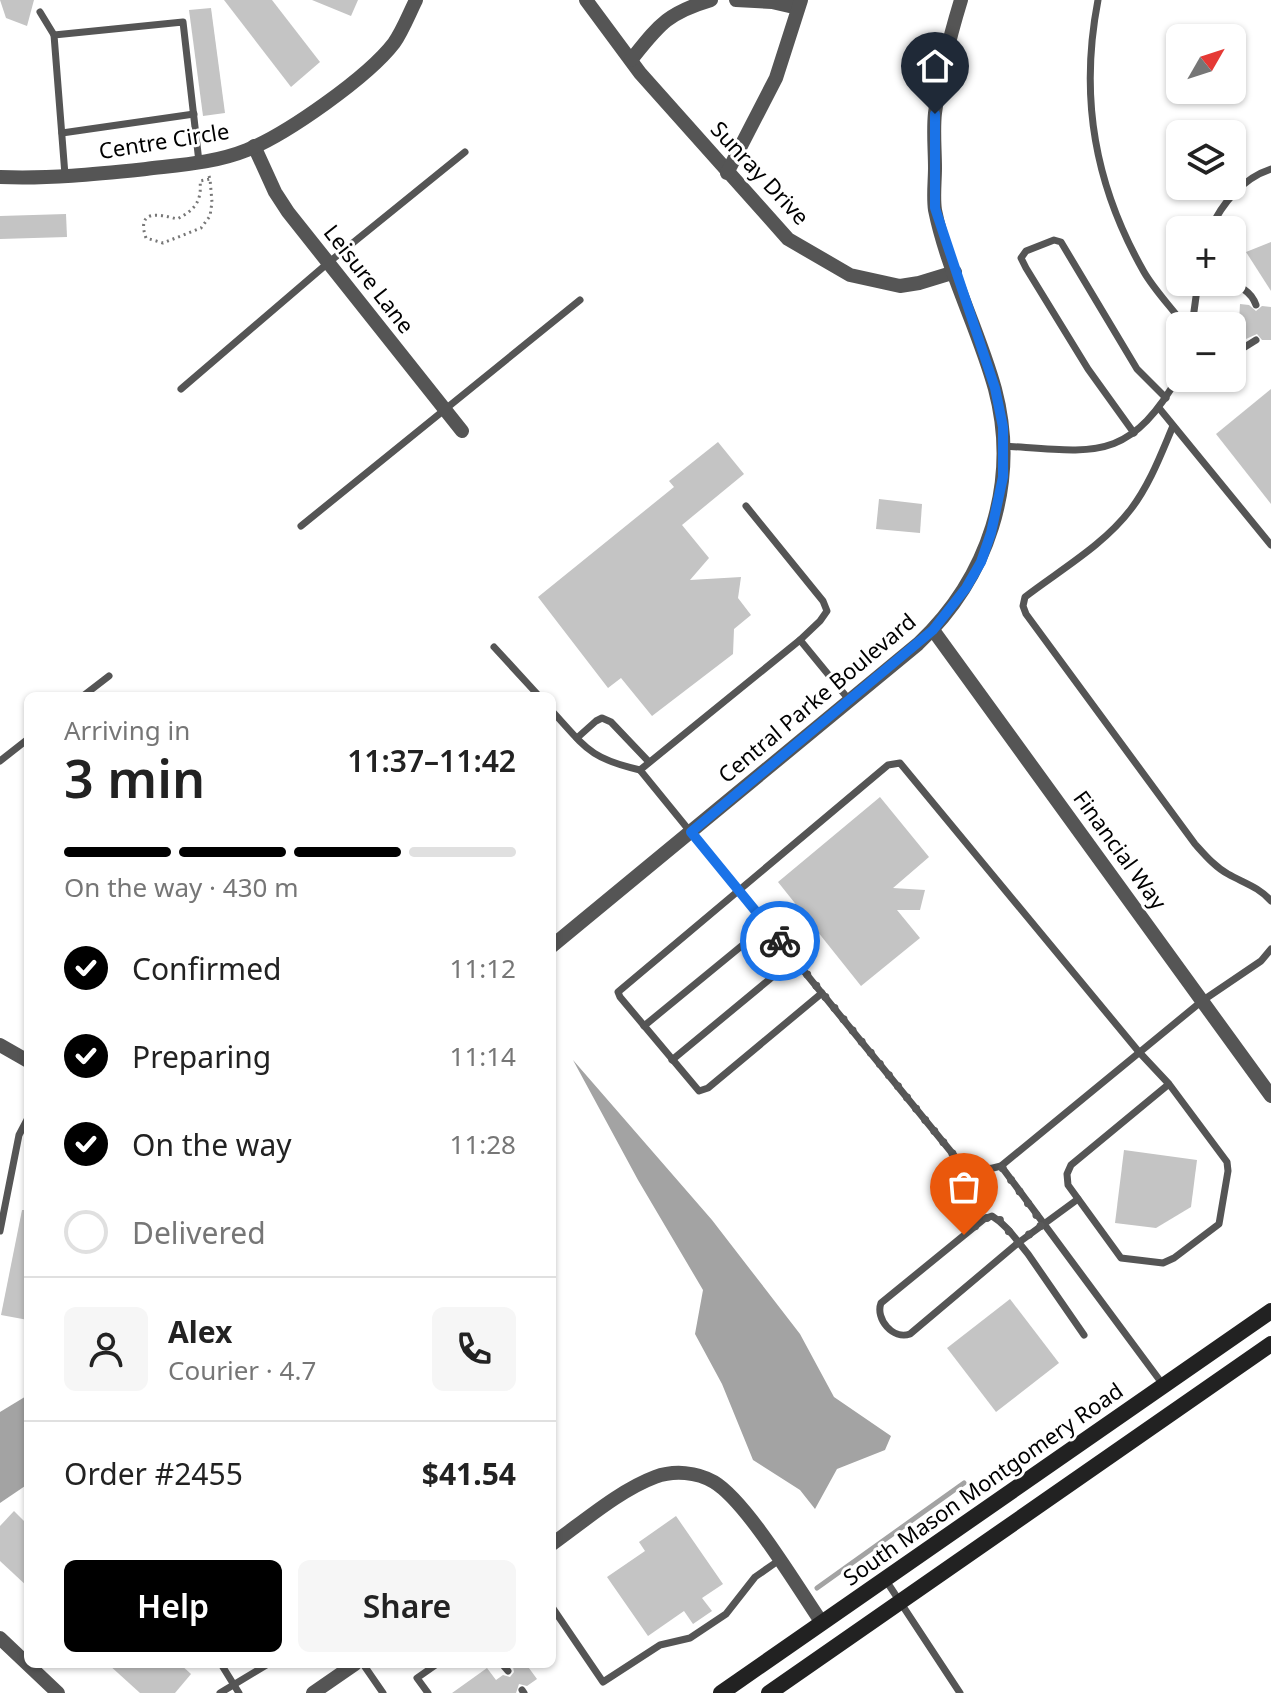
<!DOCTYPE html>
<meta charset="utf-8">
<style>
:root{--surface:#fff;--page:#f6f6f6;--text:#222;--muted:#767676;--line:#e0e0e0;--accent:#000}
body{margin:0;font-family:"Noto Sans",sans-serif;background:var(--page);color:var(--text);height:100vh;display:flex;flex-direction:column;font-size:30px;white-space:nowrap}
*{box-sizing:border-box;margin:0}
p{font-size:26px;color:var(--muted)}
.icon{flex:none;width:44px;height:44px;fill:none;stroke:currentColor;stroke-width:2;stroke-linecap:round;stroke-linejoin:round}
.map{position:relative;flex:1;overflow:hidden}
.panel{position:absolute;left:24px;top:692px;width:532px;height:976px;display:flex;flex-direction:column;background:var(--surface);border-radius:12px;box-shadow:0 2px 6px #0004}
.panel>*{flex:none}
.needle{width:52px;rotate:51deg}
.controls{position:absolute;left:1166px;top:24px;display:grid;gap:16px}
.controls a{display:grid;place-items:center;width:80px;height:80px;border-radius:12px;background:var(--surface);box-shadow:0 2px 6px #0004;font-size:40px}
.pin{position:absolute;display:grid;place-items:center;width:68px;height:68px;color:#fff;margin:-82px -34px;border-radius:50% 50% 50% 0;rotate:-45deg;box-shadow:0 0 8px #0007}
.pin .icon{rotate:45deg}
.courier{position:absolute;display:grid;place-items:center;width:80px;height:80px;margin:-40px;border:6px solid #1a73e8;border-radius:50%;background:#fff;color:#222;box-shadow:0 2px 10px #0007}
.headline em{font-style:normal;font-weight:600}
.headline div{display:flex;flex-direction:column-reverse}
.headline{display:flex;align-items:center;justify-content:space-between;height:136px;padding:0 40px}
h1{font-size:52px;font-weight:600;line-height:60px}
.bar{display:grid;grid-template-columns:repeat(4,1fr);gap:12px 8px;align-content:center;height:96px;padding:0 40px}
.bar i{height:10px;border-radius:6px;background:var(--line)}
.bar .active{background:var(--accent)}
.bar p{grid-column:span 4}
.line{display:flex;align-items:center;gap:20px;padding:0 40px;border-top:2px solid var(--line)}
.line div{flex:1}
.round{display:grid;place-items:center;flex:none;width:84px;height:84px;border-radius:12px;background:var(--page)}
ol{padding:0 40px;list-style:none}
li{display:flex;align-items:center;gap:24px;height:88px}
li p{margin-inline-start:auto}
li .icon{padding:8px;border-radius:50%;background:var(--accent);color:#fff;stroke-width:4}
li:last-child{color:var(--muted)}
li i{width:44px;height:44px;border:4px solid var(--line);border-radius:50%}
.primary-button{display:flex;gap:16px;margin-top:auto;padding:16px 40px}
.primary-button a{flex:1;height:92px;border-radius:12px;background:var(--accent);color:#fff;font-size:32px;font-weight:600;line-height:92px;text-align:center}
.primary-button a+a{background:var(--page);color:var(--text)}
.map>svg:first-child{display:block}
.water{fill:#a3a3a3}
.lines{fill:none;stroke-linecap:round;stroke-linejoin:round}
.stream{stroke:#a3a3a3;stroke-width:5}
.building{fill:#c4c4c4}
.path{stroke:#777;stroke-width:3;stroke-dasharray:2 4;stroke-linecap:butt}
.service{stroke:#555;stroke-width:7}
.minor{stroke:#555;stroke-width:14}
.secondary{stroke:#222;stroke-width:16}
.done{stroke:#595959;stroke-width:8;stroke-dasharray:0 14.4}
.route{stroke:#1a73e8;stroke-width:10}
.labels{text-anchor:middle;stroke-width:6;stroke-linejoin:round;paint-order:stroke}
.street-label{font-size:22px;fill:#000;stroke:#fff}
</style>
<div class="map">
<svg width="1271" height="1693" viewBox="0 0 1271 1693">
<rect width="100%" height="100%" fill="#fff"/>
<g class="water">
<polygon points="573,1060 712,1220 800,1334 834,1397 891,1436 885,1450 837,1469 815,1509 800,1490 753,1460 722,1384 695,1334 703,1290 638,1180"/>
<polygon points="28,1395 28,1484 0,1503 0,1412"/>
</g>
<g class="lines">
<polyline class="stream" points="817,1588 964,1483"/>
</g>
<g class="building">
<polygon points="0,0 34,0 27,26 6,18"/>
<polygon points="224,0 272,0 320,62 291,87"/>
<polygon points="312,0 358,0 351,16"/>
<polygon points="211,8 225,113 203,116 189,10"/>
<polygon points="66,214 67,237 0,239 0,216"/>
<polygon points="1271,242 1271,291 1246,252"/>
<polygon points="1240,304 1249,305 1256,311 1262,306 1271,307 1271,340 1262,340 1257,334 1246,339 1238,338"/>
<polygon points="1271,389 1271,504 1216,434"/>
<polygon points="718,442 744,474 682,525 709,558 690,580 741,577 738,598 751,615 734,629 733,654 652,716 621,678 608,688 538,597 674,487 669,481"/>
<polygon points="879,499 922,504 920,533 876,529"/>
<polygon points="880,797 929,857 893,888 925,890 920,910 897,910 920,938 861,986 778,882"/>
<polygon points="1124,1150 1197,1160 1191,1207 1156,1228 1115,1223"/>
<polygon points="22,1210 28,1210 28,1320 1,1315"/>
<polygon points="1010,1299 1059,1363 996,1412 947,1348"/>
<polygon points="14,1511 28,1525 28,1587 0,1561 0,1526"/>
<polygon points="676,1516 723,1584 702,1598 712,1611 693,1624 684,1611 648,1636 607,1577 645,1551 639,1542"/>
<polygon points="108,1664 180,1664 191,1674 175,1693 140,1693"/>
<polygon points="518,1664 526,1664 537,1679 527,1686 519,1684 516,1693 452,1693 487,1668 496,1680 503,1675 510,1677 514,1672 513,1667"/>
</g>
<g class="lines">
<path class="path" d="M209,176l1,3 2,23 -2,14 -9,12 -38,15 -17,-5c-10,-29 13,-24 31,-19 18,-9 25,-18 23,-38l10,-2"/>
<g class="service">
<path d="M1098,0c-19,98 -3,186 46,272 11,19 28,36 41,54"/>
<polyline points="40,12 54,35"/>
<polyline points="62,133 194,114"/>
<polyline points="65,175 54,35 183,22 199,162"/>
<path d="M1210,230c12,-27 33,-52 61,-61"/>
<path d="M1226,282c14,4 25,9 30,23"/>
<polyline points="1192,326 1198,282"/>
<polyline points="1232,355 1256,340"/>
<polyline points="181,389 328,263 465,152"/>
<polyline points="1159,408 1271,545"/>
<path d="M1173,426c-12,28 -23,58 -42,83 -27,36 -71,61 -106,88l-2,9 3,8 169,230c10,11 20,23 33,30 16,9 31,13 43,27"/>
<polyline points="1134,433 1088,369 1026,268 1021,258 1026,251 1054,240 1061,242 1137,369 1166,398"/>
<path d="M1004,446c92,6 125,17 176,-72"/>
<polyline points="746,506 823,601 827,611 820,621 800,640"/>
<polyline points="301,526 580,300"/>
<polyline points="494,647 539,696"/>
<polyline points="83,696 109,676"/>
<polyline points="850,701 800,640 640,770 961,1164 985,1170 1001,1166 1202,1001 1261,961 1271,949"/>
<path d="M552,711c34,37 37,47 88,59"/>
<polyline points="577,738 596,721 602,718 611,722 649,762"/>
<polyline points="0,761 28,739"/>
<polyline points="822,993 708,1088 699,1091 620,997 618,992 888,765 900,763 1139,1052 1169,1084 1227,1162 1228,1171 1219,1224 1174,1258 1163,1263 1121,1258 1068,1185 1067,1174 1071,1165 1169,1084"/>
<polyline points="644,1026 767,925"/>
<polyline points="672,1060 794,959"/>
<polyline points="1001,1166 1164,1386"/>
<path d="M1078,1199l-60,44 -108,91c-17,6 -35,-15 -29,-31l103,-84 8,-3c15,9 25,25 36,38l56,81"/>
<polyline points="0,1231 19,1135 28,1118"/>
<polyline points="885,1579 960,1693"/>
<polyline points="552,1607 603,1682 660,1645 690,1638 726,1614 755,1577 778,1561"/>
<polyline points="221,1664 239,1693"/>
<polyline points="363,1664 383,1693"/>
<polyline points="502,1664 508,1671"/>
<polyline points="522,1690 524,1693"/>
<polyline points="220,1693 268,1664"/>
<polyline points="428,1693 417,1678 437,1664"/>
</g>
<g class="minor">
<polyline points="586,0 640,73 788,239 850,275 900,286 919,283 955,272"/>
<polyline points="736,0 772,2 798,8"/>
<path d="M631,60c28,-35 36,-47 80,-60"/>
<polyline points="254,146 275,192 288,212 462,431"/>
<polyline points="727,173 776,78 801,0"/>
<path d="M0,177c49,2 97,-3 146,-8 33,-4 69,-6 101,-19 40,-16 121,-73 147,-107 9,-13 15,-29 22,-43"/>
<polyline points="933,630 1271,1096"/>
<path d="M552,946l366,-302c70,-66 102,-161 77,-255 -16,-59 -48,-119 -60,-179 -2,-13 0,-29 0,-42 0,-18 -2,-38 0,-55 5,-38 15,-77 26,-113"/>
<polyline points="0,1045 28,1061"/>
<path d="M552,1544c31,-22 68,-54 103,-67 19,-7 42,-5 59,5 33,20 84,106 108,141"/>
<polyline points="0,1638 58,1693"/>
<polyline points="313,1693 355,1664"/>
</g>
<g class="secondary">
<polyline points="721,1693 1271,1311"/>
<polyline points="769,1693 1271,1344"/>
</g>
</g>
<g class="lines">
<polyline class="done" points="780,941 961,1164 985,1170 1001,1166 1043,1224 1018,1243 1000,1220 992,1216 984,1219 964,1235"/>
<polyline class="route" points="780,941 691,832 933,630 966,588 981,562 991,533 1003,477 1003,427 995,388 935,208 935,114"/>
</g>
<g class="labels">
<g class="street-label">
<text transform="translate(164 141) rotate(-9)" y="8">Centre Circle</text>
<text transform="translate(760 173) rotate(47)" y="8">Sunray Drive</text>
<text transform="translate(369 279) rotate(52)" y="8">Leisure Lane</text>
<text transform="translate(817 698) rotate(-40)" y="8">Central Parke Boulevard</text>
<text transform="translate(1120 850) rotate(54)" y="8">Financial Way</text>
<text transform="translate(983 1484) rotate(-35)" y="8">South Mason Montgomery Road</text>
</g>
</g>
</svg>
<div class="controls">
<a><svg class="needle" viewBox="-14 -14 28 28"><path d="M0-13l5 13h-10z" fill="#e53935"/><path d="M0 13l5-13h-10z" fill="#767676"/></svg></a>
<a><svg class="icon" aria-label="layers" viewBox="0 0 24 24"><path d="M12 4l9 5-9 5-9-5zM3 14l9 5 9-5"/></svg></a>
<a>+</a>
<a>−</a>
</div>
<div class="pin" style="left:964px;top:1235px;background:#ea580c"><svg class="icon" aria-label="bag" viewBox="0 0 24 24"><path d="M5 8h14l-1 12H6zM9 8a3 3 0 0 1 6 0"/></svg></div>
<div class="pin" style="left:935px;top:114px;background:#1f2937"><svg class="icon" aria-label="home" viewBox="0 0 24 24"><path d="M3 11l9-7 9 7M6 9v11h12V9"/></svg></div>
<div class="courier" style="left:780px;top:941px"><svg class="icon" aria-label="bike" viewBox="0 0 24 24"><circle cx="6" cy="16" r="4"/><circle cx="18" cy="16" r="4"/><path d="M6 16l4-8h5l3 8M10 8l3 8H6M13 5h3"/></svg></div>
<section class="panel">
<div class="headline"><div><h1>3 min</h1><p>Arriving in</p></div><em>11:37–11:42</em></div>
<div class="bar"><i class="active"></i><i class="active"></i><i class="active"></i><i></i><p>On the way · 430 m</p></div>
<ol>
<li><svg class="icon" aria-label="check" viewBox="0 0 24 24"><path d="M5 12l5 5 9-10"/></svg>Confirmed<p>11:12</p></li>
<li><svg class="icon" aria-label="check" viewBox="0 0 24 24"><path d="M5 12l5 5 9-10"/></svg>Preparing<p>11:14</p></li>
<li><svg class="icon" aria-label="check" viewBox="0 0 24 24"><path d="M5 12l5 5 9-10"/></svg>On the way<p>11:28</p></li>
<li><i></i>Delivered</li>
</ol>
<div class="line" style="height:144px"><a class="round"><svg class="icon" aria-label="person" viewBox="0 0 24 24"><circle cx="12" cy="8" r="4"/><path d="M4 21q1-7 8-7t8 7"/></svg></a><div><b>Alex</b><p>Courier · 4.7</p></div><a class="round"><svg class="icon" aria-label="phone" viewBox="0 0 24 24"><path d="M5 4h4l2 5-3 2q2 4 5 5l2-3 5 2v4C11 20 4 13 5 4z"/></svg></a></div>
<div class="line" style="height:104px"><div>Order #2455</div><b>$41.54</b></div>
<div class="primary-button"><a>Help</a><a>Share</a></div>
</section>
</div>
